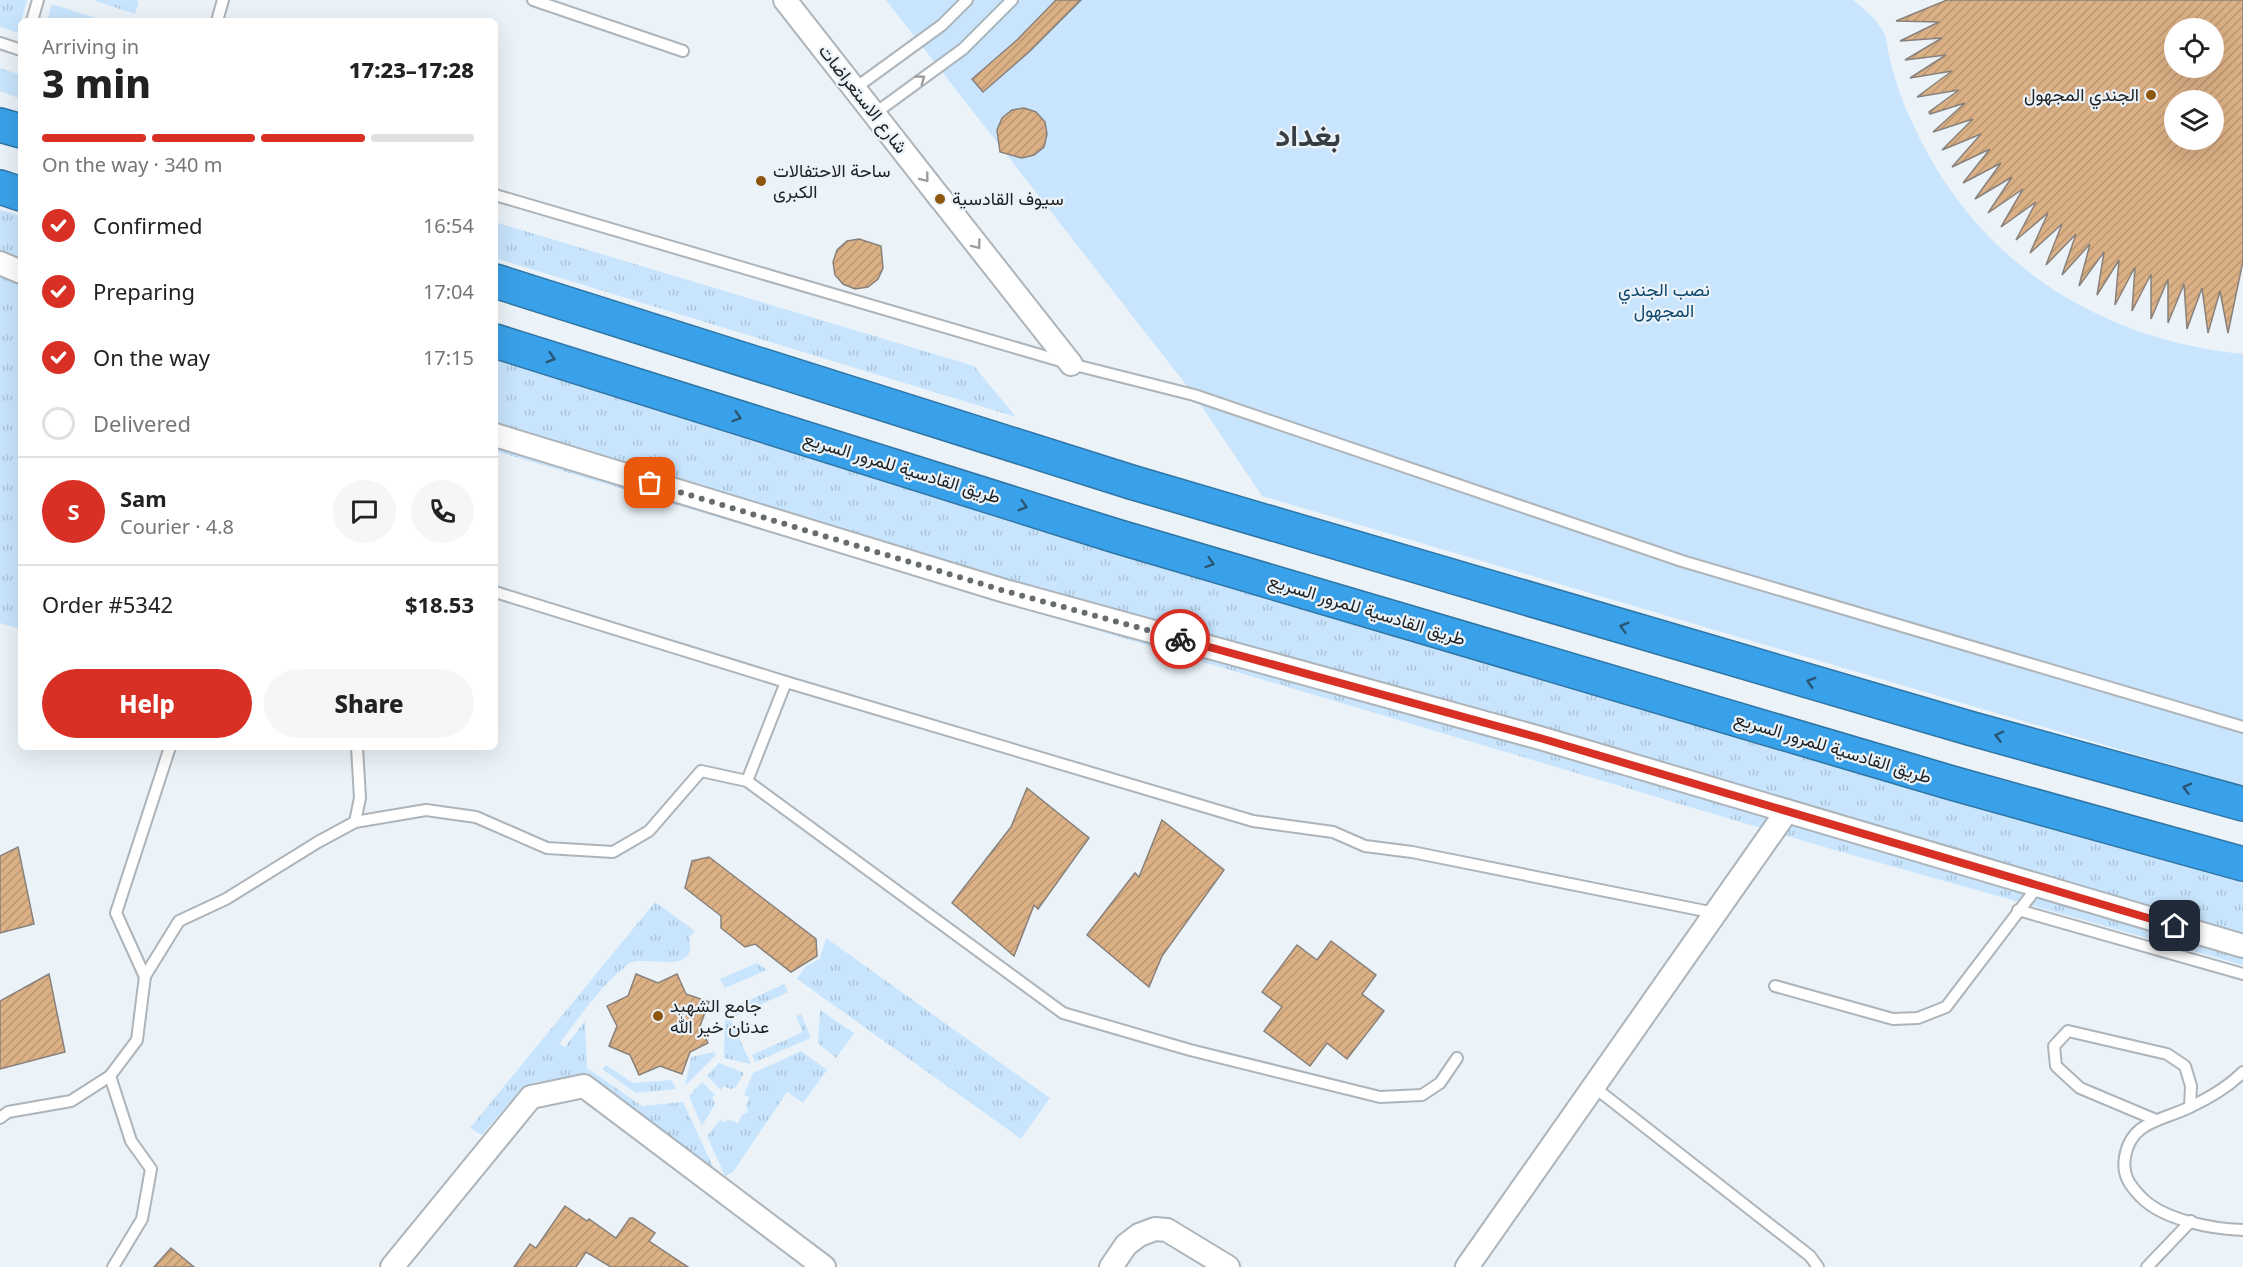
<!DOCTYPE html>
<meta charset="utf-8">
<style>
:root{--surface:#fff;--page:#f6f6f6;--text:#222;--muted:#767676;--line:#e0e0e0;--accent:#d93025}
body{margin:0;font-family:"Noto Sans",Vazirmatn,sans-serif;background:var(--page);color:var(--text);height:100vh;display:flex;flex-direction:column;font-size:22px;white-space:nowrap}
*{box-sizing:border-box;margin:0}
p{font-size:20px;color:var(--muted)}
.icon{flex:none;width:33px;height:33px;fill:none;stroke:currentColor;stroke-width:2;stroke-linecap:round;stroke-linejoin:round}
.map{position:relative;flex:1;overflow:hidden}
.sheet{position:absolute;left:18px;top:18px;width:480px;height:732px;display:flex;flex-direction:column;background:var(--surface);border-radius:9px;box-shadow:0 6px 24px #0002}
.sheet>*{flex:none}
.fabs{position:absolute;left:2164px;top:18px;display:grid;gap:12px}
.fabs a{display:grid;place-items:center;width:60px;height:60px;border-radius:50%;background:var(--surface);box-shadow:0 6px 24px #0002;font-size:30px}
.pin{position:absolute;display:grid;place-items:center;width:51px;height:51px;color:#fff;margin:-26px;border-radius:12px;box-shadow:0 3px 9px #0006}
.courier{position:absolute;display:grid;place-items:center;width:60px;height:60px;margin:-30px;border:4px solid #d93025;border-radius:50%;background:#fff;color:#222;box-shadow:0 2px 8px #0007}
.headline em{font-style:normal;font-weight:800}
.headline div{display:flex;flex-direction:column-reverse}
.headline{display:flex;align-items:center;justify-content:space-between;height:102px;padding:0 24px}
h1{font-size:39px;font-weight:800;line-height:45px}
.bar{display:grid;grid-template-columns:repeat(4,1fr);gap:9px 6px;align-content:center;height:72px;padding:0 24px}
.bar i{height:8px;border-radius:4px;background:var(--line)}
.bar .on{background:var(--accent)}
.bar p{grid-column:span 4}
.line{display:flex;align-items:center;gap:15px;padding:0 24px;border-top:2px solid var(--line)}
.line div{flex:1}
.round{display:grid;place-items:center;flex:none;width:63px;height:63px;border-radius:32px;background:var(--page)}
ol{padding:0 24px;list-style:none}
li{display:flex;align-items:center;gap:18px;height:66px}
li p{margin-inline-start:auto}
li .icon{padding:6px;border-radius:50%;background:var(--accent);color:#fff;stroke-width:4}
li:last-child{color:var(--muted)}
li i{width:33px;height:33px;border:3px solid var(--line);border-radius:50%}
.cta{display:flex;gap:12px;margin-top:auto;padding:12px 24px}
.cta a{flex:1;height:69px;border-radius:36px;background:var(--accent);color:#fff;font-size:24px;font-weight:800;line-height:69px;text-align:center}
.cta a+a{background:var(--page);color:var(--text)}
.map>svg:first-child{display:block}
.grass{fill:url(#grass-tufts)}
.green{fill:#c8e5fd}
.building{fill:url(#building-hatch);stroke:#88817b;stroke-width:1.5;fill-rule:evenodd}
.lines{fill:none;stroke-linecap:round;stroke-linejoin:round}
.service-casing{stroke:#adb4ba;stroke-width:14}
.minor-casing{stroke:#adb4ba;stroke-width:26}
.motorway-casing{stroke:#3075a4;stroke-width:36}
.service{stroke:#fff;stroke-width:10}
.minor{stroke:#fff;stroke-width:22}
.motorway{stroke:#39a1e9;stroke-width:33}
.oneway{stroke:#9b9c9d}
.oneway2{stroke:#2a5573}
.done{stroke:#676c6f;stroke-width:6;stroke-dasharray:0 10.8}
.route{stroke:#d93025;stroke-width:8}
.poi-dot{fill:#8e560c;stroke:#ebf3f9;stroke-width:2}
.labels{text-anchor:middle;stroke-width:4.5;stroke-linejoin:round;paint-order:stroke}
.poi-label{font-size:18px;fill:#202325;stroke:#ebf3f9;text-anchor:start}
.street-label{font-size:18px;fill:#202325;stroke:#ebf3f9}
.park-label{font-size:18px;fill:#0d476d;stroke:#ebf3f9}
.town-label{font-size:30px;font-weight:bold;fill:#373d42;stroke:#ebf3f9}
</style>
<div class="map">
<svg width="2243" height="1267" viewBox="0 0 2243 1267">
<defs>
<pattern id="grass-tufts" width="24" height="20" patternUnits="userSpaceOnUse" patternTransform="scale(1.5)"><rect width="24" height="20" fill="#c8e5fd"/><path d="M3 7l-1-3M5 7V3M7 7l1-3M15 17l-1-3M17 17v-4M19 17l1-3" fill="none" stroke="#acc4d9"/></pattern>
<pattern id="building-hatch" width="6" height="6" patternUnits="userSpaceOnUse" patternTransform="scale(1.5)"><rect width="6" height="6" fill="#dcb085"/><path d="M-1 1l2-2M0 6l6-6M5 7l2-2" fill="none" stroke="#bc9773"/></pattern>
</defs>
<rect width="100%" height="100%" fill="#ebf3f9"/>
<g class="grass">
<polygon points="0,0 27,0 18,33 0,27"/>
<polygon points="93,0 135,0 139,1 135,14"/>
<polygon points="52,4 105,21 47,21"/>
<polygon points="0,68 21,75 21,99 0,91"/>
<polygon points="0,210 21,216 20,629 0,623"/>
<polygon points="495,222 974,366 1016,417 495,258"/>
<polygon points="495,357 1957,802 2243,882 2243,965 1838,851 495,451"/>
<path d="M655,902l40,29 -6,6c10,40 -42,18 -59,26 -4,2 -8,7 -11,9 -24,21 -41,47 -60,72l6,3 20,-26 2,47 55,38 41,-4 30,65 -6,7 -128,-96 -44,4 -16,9 -37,44 -12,-7z"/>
<polygon points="826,938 1050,1098 1021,1139 797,979 806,966 820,959"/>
<polygon points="757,963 767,970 725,988 720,979"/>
<polygon points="784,984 788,992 734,1017 730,1009"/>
<polygon points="820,1010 854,1033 836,1058 818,1043"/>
<polygon points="727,1011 751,1064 724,1058 725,1012"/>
<polygon points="801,1014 811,1038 755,1062 752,1055 803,1032 796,1016"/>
<polygon points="801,1051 827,1070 803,1103 787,1092 733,1172 725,1176 707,1136 721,1119 723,1122 730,1120 738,1123 742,1115 748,1112 746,1106 749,1097 744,1095 753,1073"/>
<polygon points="714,1052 716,1055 685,1086 691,1057"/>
<polygon points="719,1063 744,1073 736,1087 731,1089 723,1086 721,1090 707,1076"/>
<polygon points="606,1065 633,1083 672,1080 676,1089 636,1093 602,1069"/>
<polygon points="702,1082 715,1095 712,1097 715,1104 702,1126 689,1096"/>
</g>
<path class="green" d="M886,0h967c11,9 24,19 31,33 3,6 3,15 5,22 5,22 12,44 22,65 61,138 183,219 332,234v432l-981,-290 -68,-101z"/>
<g class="building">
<polygon points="1056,0 1081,0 1030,51 983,92 972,79 1017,40"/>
<path d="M1947,0h296v261l-15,72 -8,-42 -12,42 -6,-45 -15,41 -3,-45 -16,39v-44l-17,40v-45l-19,37 3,-44 -20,38 4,-45 -22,35 7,-43 -25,34 11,-42 -28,31 14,-41 -30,31 16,-41 -32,29 18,-40 -32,27 20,-38 -35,25 22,-38 -35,24 24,-36 -37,22 26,-36 -38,20 27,-34 -38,18 29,-33 -39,16 31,-31 -40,13 32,-29 -35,11 -1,-2 30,-22 -42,7 35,-26 -42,7 36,-23 -41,5 37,-22 -42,3 39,-19 -43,-1zM2175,28h39v40h-39zM2175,100h39v40h-39z"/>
<polygon points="1024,108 1036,112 1045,122 1047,134 1044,147 1034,155 1022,158 1000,152 997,130 1002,118 1012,110"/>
<polygon points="859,239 881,246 883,268 878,279 868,287 855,289 843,284 835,275 833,262 837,250 847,241"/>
<polygon points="1027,788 1089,838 1038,909 1034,905 1014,956 952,903 1011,827"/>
<polygon points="1162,820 1224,870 1162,956 1149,987 1087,935 1135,873 1139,877"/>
<polygon points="18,847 34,924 0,933 0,856"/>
<polygon points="709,857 816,939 817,956 791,972 755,944 745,947 721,928 721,916 685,888 692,861"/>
<polygon points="1331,941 1376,975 1362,994 1384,1011 1347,1059 1327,1043 1310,1066 1264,1031 1282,1007 1262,992 1297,945 1317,960"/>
<polygon points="49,974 65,1052 0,1069 0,1001"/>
<polygon points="636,974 658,983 677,974 686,994 709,1002 700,1026 708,1043 690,1052 682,1074 660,1066 639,1075 630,1055 609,1046 617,1026 607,1006 628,996"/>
<polygon points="565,1206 587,1221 589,1219 616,1238 630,1218 633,1218 655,1233 649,1241 688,1267 611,1267 586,1252 576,1267 514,1267 530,1244 536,1248"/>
<polygon points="171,1248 194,1267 154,1267"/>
</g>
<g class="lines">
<defs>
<g id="service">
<polyline points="533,0 683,51"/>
<polyline points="32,21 38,0"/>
<polyline points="217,21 223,0"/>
<polyline points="0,43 21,50"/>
<polyline points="854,89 942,25 967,0"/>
<polyline points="874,114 963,49 1012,0"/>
<polyline points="495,195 1071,364 1194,395 1682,561 2243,727"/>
<polyline points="495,592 786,682 1253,821 1333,832 1365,846 1412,852 1715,913"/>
<polyline points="747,781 786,682"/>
<polyline points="355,822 426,810 476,817 547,848 613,852 649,831 701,771 747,781 1063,1013 1190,1050 1380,1097 1422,1095 1440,1083 1457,1058"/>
<polyline points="2018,910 2243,974"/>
<polyline points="145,977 116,913 170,747"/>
<polyline points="1775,986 1893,1019 1918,1018 1946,1007 2038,886"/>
<path d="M2243,1072c-14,14 -36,27 -53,35 -28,14 -59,14 -65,50 -3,17 4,28 16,40 22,23 71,32 102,33"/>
<polyline points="110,1076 131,1141 151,1169 142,1219 113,1267"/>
<polyline points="1594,1087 1810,1256 1818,1267"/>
<polyline points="0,1118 8,1112 71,1101 110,1076 137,1040 145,976 179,921 226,899 318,842 355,822 360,798 357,747"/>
<polyline points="2156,1120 2080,1088 2056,1066 2054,1046 2068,1031 2167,1054 2185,1066 2191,1086 2190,1107"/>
<polyline points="2147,1267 2191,1221"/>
</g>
<g id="minor">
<polyline points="785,0 940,198"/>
<polyline points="941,199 1071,364"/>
<polyline points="0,263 21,272"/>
<polyline points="495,435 1005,591 1540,738 2243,946"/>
<polyline points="392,1267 531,1097 584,1086 824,1267"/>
<polyline points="1111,1267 1126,1245 1139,1235 1155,1229 1167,1230 1228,1267"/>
<polyline points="1467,1267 1787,811"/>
</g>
<g id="motorway">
<polyline points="0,125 21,131"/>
<polyline points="0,187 21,194"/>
<polyline points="495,281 1131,482 1969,728 2243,804"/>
<polyline points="495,341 1116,536 1952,783 2243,864"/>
</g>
</defs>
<use href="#service" class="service-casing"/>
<use href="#minor" class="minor-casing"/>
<use href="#motorway" class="motorway-casing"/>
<use href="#service" class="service"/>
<use href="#minor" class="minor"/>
<use href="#motorway" class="motorway"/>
</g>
<defs><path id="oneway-chevron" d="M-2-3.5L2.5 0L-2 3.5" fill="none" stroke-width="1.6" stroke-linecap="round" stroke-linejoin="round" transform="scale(1.5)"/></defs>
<g class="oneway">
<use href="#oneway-chevron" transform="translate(921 79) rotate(-36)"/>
<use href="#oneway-chevron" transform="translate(925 178) rotate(52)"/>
<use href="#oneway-chevron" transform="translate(977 245) rotate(52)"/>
</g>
<g class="oneway2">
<use href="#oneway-chevron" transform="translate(551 358) rotate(17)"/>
<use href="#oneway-chevron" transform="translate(737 417) rotate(17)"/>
<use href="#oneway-chevron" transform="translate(1023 506) rotate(17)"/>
<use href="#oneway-chevron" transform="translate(1210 563) rotate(17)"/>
<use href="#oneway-chevron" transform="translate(1624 627) rotate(-164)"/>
<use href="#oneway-chevron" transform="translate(1811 682) rotate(-164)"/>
<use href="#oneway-chevron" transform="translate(1999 736) rotate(-165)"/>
<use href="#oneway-chevron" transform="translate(2187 788) rotate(-165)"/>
</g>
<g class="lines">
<polyline class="done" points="650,483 1005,591 1180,639"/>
<polyline class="route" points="1180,639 1540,738 2175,926"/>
</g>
<g class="poi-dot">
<circle cx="2151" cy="95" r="6"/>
<circle cx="761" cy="181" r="6"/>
<circle cx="940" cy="199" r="6"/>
<circle cx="658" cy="1016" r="6"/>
</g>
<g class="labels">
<g class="poi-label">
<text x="2139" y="101" text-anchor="end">الجندي المجهول</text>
<text x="773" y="177">ساحة الاحتفالات<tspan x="773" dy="21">الكبرى</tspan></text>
<text x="952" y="205">سيوف القادسية</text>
<text x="670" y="1012">جامع الشهيد<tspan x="670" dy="21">عدنان خير الله</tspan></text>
</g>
<g class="street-label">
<text transform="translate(863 99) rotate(52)" y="6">شارع الاستعراضات</text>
<text transform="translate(902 468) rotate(17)" y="6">طريق القادسية للمرور السريع</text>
<text transform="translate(1367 610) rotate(17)" y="6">طريق القادسية للمرور السريع</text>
<text transform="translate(1833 748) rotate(17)" y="6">طريق القادسية للمرور السريع</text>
</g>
<g class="park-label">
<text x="1664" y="296">نصب الجندي<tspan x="1664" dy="21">المجهول</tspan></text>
</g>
<g class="town-label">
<text x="1308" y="146">بغداد</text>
</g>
</g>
</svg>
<div class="fabs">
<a><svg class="icon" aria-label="locate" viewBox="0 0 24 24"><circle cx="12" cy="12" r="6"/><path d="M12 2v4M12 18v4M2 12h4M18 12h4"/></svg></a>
<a><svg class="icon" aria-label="layers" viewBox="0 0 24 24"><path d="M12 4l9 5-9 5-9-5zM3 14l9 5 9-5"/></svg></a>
</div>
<div class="pin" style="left:650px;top:483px;background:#ea580c"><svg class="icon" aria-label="bag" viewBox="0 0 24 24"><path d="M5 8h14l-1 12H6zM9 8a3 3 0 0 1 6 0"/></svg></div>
<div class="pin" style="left:2175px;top:926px;background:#1f2937"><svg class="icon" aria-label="home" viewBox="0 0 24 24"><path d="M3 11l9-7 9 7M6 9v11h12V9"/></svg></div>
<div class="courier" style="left:1180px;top:639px"><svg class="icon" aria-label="bike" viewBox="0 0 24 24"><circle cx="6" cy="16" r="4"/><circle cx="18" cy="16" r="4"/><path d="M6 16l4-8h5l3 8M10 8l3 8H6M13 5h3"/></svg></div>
<section class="sheet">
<div class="headline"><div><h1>3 min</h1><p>Arriving in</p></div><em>17:23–17:28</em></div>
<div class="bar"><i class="on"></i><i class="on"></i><i class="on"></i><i></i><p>On the way · 340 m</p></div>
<ol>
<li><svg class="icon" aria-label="check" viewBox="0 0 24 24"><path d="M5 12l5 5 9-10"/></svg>Confirmed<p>16:54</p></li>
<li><svg class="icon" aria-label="check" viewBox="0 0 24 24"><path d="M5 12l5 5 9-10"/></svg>Preparing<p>17:04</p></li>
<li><svg class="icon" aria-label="check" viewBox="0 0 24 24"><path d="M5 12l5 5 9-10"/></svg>On the way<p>17:15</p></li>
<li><i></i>Delivered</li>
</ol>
<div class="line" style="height:108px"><b class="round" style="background:var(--accent);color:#fff">S</b><div><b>Sam</b><p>Courier · 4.8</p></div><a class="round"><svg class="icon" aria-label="chat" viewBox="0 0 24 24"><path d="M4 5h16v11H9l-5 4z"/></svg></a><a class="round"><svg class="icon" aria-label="phone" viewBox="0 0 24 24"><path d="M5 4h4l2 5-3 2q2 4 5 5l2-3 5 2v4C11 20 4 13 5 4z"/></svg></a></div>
<div class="line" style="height:78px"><div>Order #5342</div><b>$18.53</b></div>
<div class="cta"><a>Help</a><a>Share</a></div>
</section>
</div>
